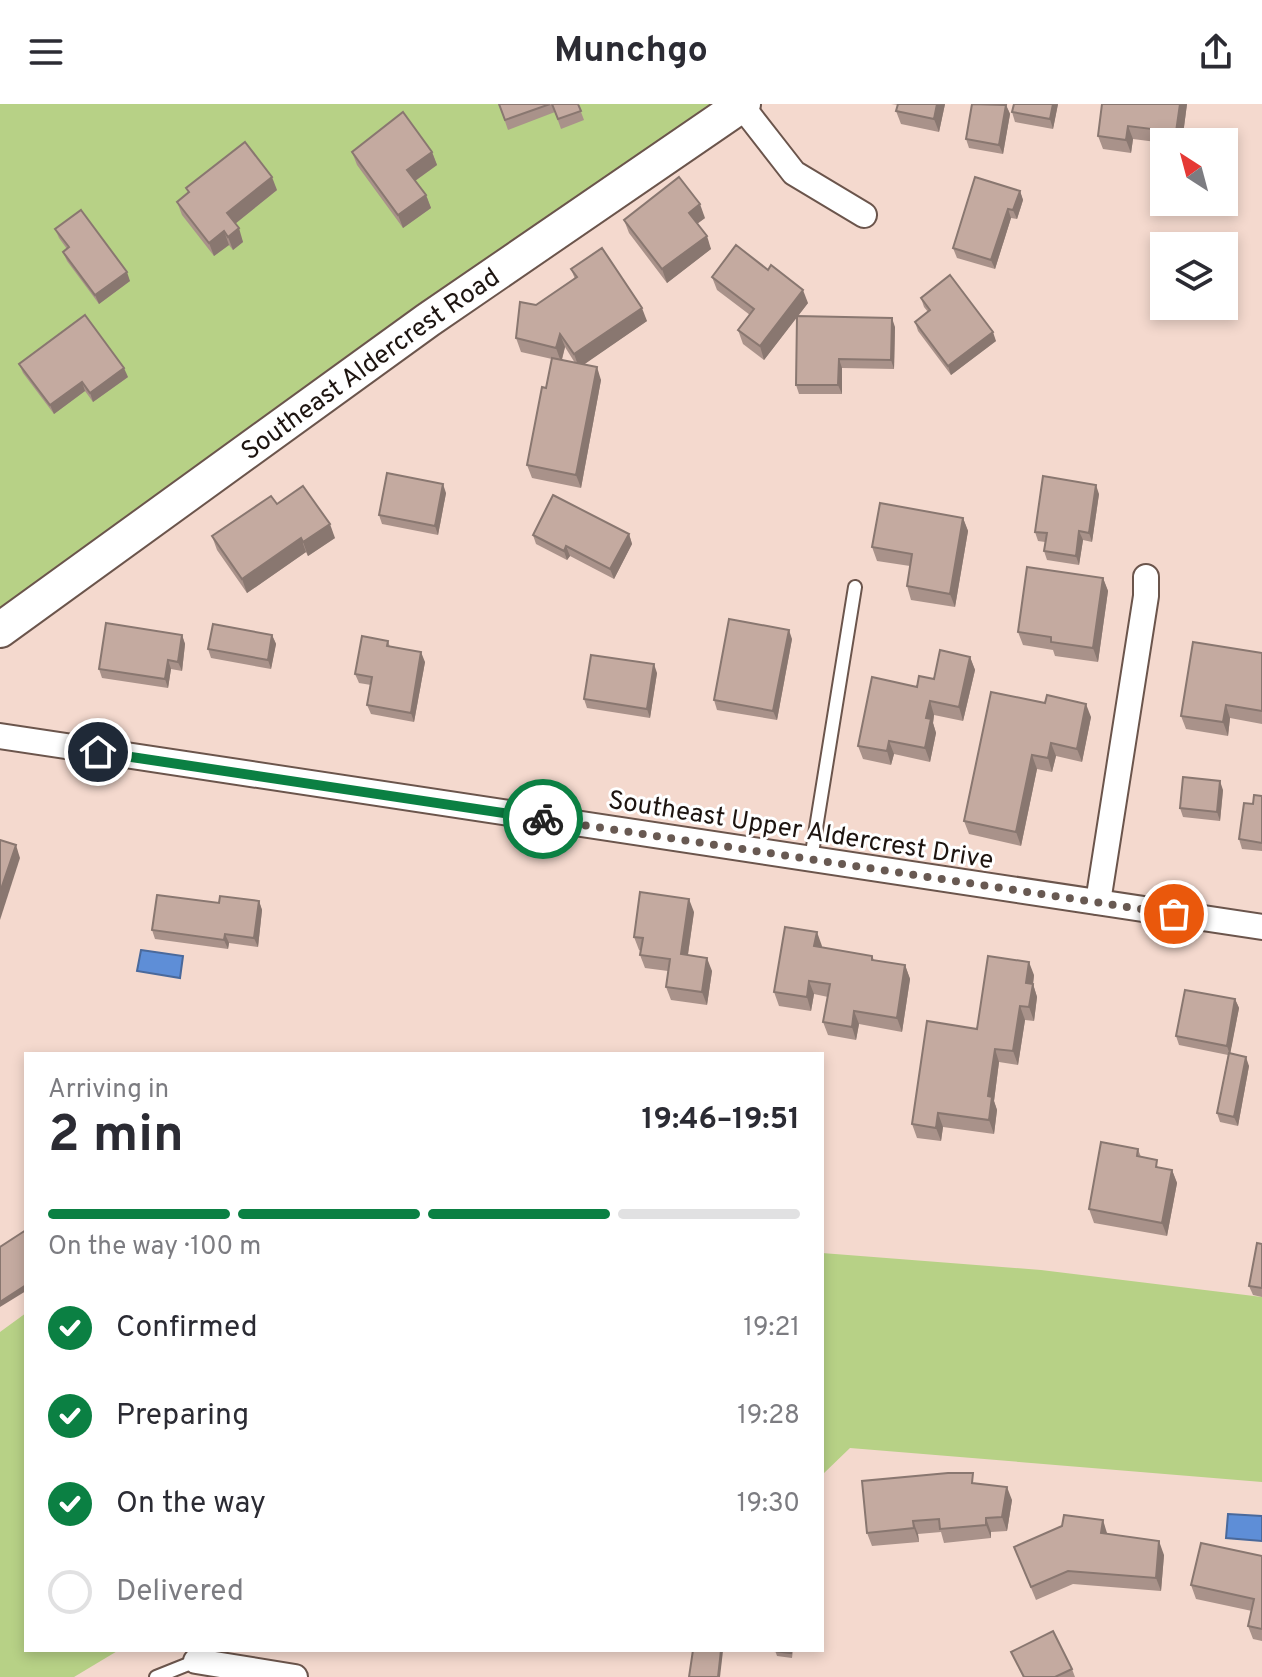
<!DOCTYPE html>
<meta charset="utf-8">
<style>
:root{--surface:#fff;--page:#f7f7f7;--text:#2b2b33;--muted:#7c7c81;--line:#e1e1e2;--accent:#0b8043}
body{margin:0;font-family:Overpass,sans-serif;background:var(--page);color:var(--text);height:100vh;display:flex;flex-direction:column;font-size:30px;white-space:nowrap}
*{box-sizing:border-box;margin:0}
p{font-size:26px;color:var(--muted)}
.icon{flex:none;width:44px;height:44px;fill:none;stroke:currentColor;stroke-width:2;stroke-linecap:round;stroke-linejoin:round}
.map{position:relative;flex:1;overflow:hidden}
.panel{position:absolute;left:24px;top:948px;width:800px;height:600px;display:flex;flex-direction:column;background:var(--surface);border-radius:0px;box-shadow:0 4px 12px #0003}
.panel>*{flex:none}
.needle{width:52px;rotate:324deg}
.buttons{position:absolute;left:1150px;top:24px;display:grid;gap:16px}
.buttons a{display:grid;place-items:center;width:88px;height:88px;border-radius:0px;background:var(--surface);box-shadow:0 4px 12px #0003;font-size:40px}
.pin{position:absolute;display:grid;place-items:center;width:68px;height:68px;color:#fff;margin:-34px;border:4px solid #fff;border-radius:50%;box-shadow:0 2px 8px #0007}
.courier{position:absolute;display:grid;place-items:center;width:80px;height:80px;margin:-40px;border:6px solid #0b8043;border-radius:50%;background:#fff;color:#222;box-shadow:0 2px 10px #0007}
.head em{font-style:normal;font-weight:700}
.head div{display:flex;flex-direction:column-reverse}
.head{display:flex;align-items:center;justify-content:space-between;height:136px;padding:0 24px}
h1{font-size:52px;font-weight:700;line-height:60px}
.bar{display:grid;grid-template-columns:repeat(4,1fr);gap:12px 8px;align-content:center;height:96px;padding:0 24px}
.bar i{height:10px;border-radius:6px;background:var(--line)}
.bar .active{background:var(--accent)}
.bar p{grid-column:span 4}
ol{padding:0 24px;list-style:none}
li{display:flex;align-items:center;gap:24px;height:88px}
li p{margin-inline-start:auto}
li .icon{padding:8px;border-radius:50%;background:var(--accent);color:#fff;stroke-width:4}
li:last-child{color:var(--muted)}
li i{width:44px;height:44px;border:4px solid var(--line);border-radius:50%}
header{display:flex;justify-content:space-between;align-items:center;height:104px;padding:0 24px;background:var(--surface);font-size:36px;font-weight:700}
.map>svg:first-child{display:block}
.green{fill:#b7d186}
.water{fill:#5e8ed7;stroke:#4a699b;stroke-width:2}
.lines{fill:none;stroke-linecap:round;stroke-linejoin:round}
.lane-casing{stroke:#6b554c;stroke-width:16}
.street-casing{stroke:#6b554c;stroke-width:28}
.secondary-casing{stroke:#6b554c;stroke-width:38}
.lane{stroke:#fff;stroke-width:12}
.street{stroke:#fff;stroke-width:24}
.secondary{stroke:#fff;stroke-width:34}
.wall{fill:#a9928a;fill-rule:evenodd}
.shaded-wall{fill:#897770}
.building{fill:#c4aaa0;stroke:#897770;stroke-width:2}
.done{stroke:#685952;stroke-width:8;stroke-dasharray:0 14.4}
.route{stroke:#0b8043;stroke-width:10}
.labels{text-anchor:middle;stroke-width:6;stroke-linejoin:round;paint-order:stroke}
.street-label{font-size:26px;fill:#1d1410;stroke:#fff}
</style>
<header><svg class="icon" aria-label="menu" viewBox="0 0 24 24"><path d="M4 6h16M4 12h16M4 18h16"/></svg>Munchgo<svg class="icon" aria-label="share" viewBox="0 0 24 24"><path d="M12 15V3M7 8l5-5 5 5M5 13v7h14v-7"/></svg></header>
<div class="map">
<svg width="1262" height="1573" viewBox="0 0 1262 1573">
<rect width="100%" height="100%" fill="#f4d9ce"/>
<g class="green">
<polygon points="0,0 717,0 0,513"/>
<polygon points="822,1149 1041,1166 1262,1193 1262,1378 850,1344 822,1371"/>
<polygon points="26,1209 26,1546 119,1546 74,1573 0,1573 0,1228"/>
</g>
<g class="water">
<polygon points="141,846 183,852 180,874 137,867"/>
<polygon points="1228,1410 1262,1412 1262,1437 1226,1434"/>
</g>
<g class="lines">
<defs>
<g id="lane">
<polyline points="811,755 855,483"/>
<polyline points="156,1573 196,1557"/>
</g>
<g id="street">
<polyline points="741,1 794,69 864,111"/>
<polyline points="0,632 1262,823"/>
<polyline points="1098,798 1146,492 1146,473"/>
<polyline points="196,1557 295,1573"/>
</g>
<g id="secondary">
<path id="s1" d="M0,526l428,-310 315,-216"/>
</g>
</defs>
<use href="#lane" class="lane-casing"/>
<use href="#street" class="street-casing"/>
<use href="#secondary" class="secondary-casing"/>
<use href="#lane" class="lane"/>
<use href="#street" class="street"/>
<use href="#secondary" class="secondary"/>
</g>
<g class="wall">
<polygon points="499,0 578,0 584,16 561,25 555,8 508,26"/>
<polygon points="891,0 945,0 939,28 901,20 896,7 898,1"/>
<polygon points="1058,0 1053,25 1015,18 1012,8"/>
<polygon points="1187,0 1182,38 1164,38 1164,39 1133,35 1131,49 1103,45 1098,32"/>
<polygon points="1006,1 1010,10 1003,50 969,44 966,35"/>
<polygon points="352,48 432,48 437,61 415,77 426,91 431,104 403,124 357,61"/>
<polygon points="186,84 277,86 235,120 243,138 233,146 229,141 214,152 182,111 177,98 188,88"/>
<polygon points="1020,87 1023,96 1017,115 1011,114 995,165 957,154 953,144"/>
<polygon points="705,114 697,120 711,145 667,179 629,129 624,116"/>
<polygon points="55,125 130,177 99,200 67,157 63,148 67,145 59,134"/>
<path d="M571,165l76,52 -63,43 17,16 -20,108 -49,-10 -5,-13 19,-77 6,-29 -31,-7 -5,-14 20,-33 39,-26zM565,243l10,16 -13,-3z"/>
<polygon points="712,173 808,199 798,212 895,223 894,265 842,264 842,290 799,290 796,281 797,213 764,256 743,240 738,226 750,211 717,186"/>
<polygon points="921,194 996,237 951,271 918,227 915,218 928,208 924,203"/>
<polygon points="19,260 128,273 93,298 85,287 54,310 23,269"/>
<polygon points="446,389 438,431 382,420 379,411"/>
<polygon points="1099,390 1092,438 1083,436 1079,461 1047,456 1044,447 1045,438 1038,437 1035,428"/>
<polygon points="277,400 335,434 308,452 306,448 247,489 217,446 212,432"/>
<polygon points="963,414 968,427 955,503 911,496 907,482 910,462 877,457 872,443"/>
<polygon points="629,430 632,440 614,475 570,452 567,456 536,440 533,431"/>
<polygon points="1103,474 1108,487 1098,558 1055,552 1053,546 1023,541 1018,528"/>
<polygon points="182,531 185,540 182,567 171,565 168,584 102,574 99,565"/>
<polygon points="272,531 276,540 271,565 211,554 208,545"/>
<polygon points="792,535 777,616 717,606 714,596"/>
<polygon points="388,537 390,543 425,558 414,618 371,610 367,601 371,581 359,579 355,570"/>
<polygon points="1262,549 1262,620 1230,614 1228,632 1186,625 1181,612"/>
<polygon points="970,553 975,566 963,617 934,611 933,619 936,629 930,658 894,650 891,661 863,655 858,642 917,583 934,575"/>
<polygon points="657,569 650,614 587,604 584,595"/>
<polygon points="991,588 1091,613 1082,658 1056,652 1052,668 1037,665 1021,742 969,730 964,717"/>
<polygon points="1223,686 1220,717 1183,713 1180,704"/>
<polygon points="1262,692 1262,747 1242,745 1239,735 1253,700"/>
<polygon points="259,797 262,806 258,843 229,839 228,845 155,835 152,826 219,799"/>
<polygon points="694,808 688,851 712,867 707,901 671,896 666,883 668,867 645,864 640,851 641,847 639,846 634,833"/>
<polygon points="822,842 821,844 872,852 874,856 905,861 910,875 902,928 859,920 856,936 828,931 823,918 828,893 814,890 811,907 779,902 774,888"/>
<polygon points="1034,871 1033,880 1037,893 1034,917 1025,916 1018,961 999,958 994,997 997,1006 994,1030 943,1023 941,1037 917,1034 912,1020 977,925"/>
<polygon points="1235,895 1239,904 1230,949 1249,962 1238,1022 1220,1018 1217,1009 1228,951 1179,941 1176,932"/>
<polygon points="1138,1045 1141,1053 1160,1064 1172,1066 1177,1079 1167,1132 1094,1119 1089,1105"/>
<polygon points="1262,1140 1262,1193 1253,1191 1249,1182"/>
<polygon points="977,1380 1012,1396 1007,1427 991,1428 991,1434 944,1439 941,1428 918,1430 919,1438 872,1442 867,1429"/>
<polygon points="1107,1430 1164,1451 1161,1487 1073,1480 1036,1496 1014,1443"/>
<polygon points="1262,1452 1262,1537 1253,1535 1248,1522 1252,1507 1196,1495 1191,1481"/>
<polygon points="775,1546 793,1546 792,1554 777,1552"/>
<polygon points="1011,1548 1072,1565 1075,1573 1023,1573"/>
</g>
<g class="shaded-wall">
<polygon points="937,0 945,0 939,28 934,15"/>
<polygon points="1053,0 1058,0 1053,25 1050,15"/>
<polygon points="1180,0 1187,0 1182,38 1180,38 1176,28"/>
<polygon points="1006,1 1010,10 1003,50 999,41"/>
<polygon points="1128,22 1133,35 1131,49 1126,36"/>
<polygon points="432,48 437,61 412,79 407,66"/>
<polygon points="272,73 277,86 231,123 227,109"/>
<polygon points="1020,87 1023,96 1017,115 1013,106"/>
<polygon points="426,91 431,104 403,124 398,111"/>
<polygon points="700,100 705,114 694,122 689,109"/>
<polygon points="1008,105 1011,114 995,165 991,156"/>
<polygon points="239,124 243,138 233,146 228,133"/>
<polygon points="224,127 229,141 214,152 209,139"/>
<polygon points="707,132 711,145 667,179 662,165"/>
<polygon points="127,168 130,177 99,200 95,191"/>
<polygon points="803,186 808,199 764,256 760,242"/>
<polygon points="642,204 647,217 579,264 574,250"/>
<polygon points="892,214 895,223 894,265 891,256"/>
<polygon points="993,228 996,237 951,271 948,262"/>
<polygon points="560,230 565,243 561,258 556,244"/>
<polygon points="839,255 842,264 842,290 838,281"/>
<polygon points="597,263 601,276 581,384 576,371"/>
<polygon points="124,264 128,273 93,298 90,289"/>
<polygon points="82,278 85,287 54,310 50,301"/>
<polygon points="443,380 446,389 438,431 435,422"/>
<polygon points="1096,381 1099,390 1092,438 1089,429"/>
<polygon points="963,414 968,427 955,503 950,490"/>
<polygon points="330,420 335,434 308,452 303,438"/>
<polygon points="1079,427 1083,436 1079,461 1076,452"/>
<polygon points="629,430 632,440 614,475 610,465"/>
<polygon points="301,434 306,448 247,489 242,475"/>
<polygon points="566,442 570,452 567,456 564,447"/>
<polygon points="1103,474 1108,487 1098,558 1093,544"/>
<polygon points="789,526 792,535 777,616 773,607"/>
<polygon points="182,531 185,540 182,567 178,558"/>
<polygon points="272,531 276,540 271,565 268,556"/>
<polygon points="421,548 425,558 414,618 411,609"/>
<polygon points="970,553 975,566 963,617 959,603"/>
<polygon points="168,556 171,565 168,584 165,575"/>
<polygon points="654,560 657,569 650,614 647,605"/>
<polygon points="930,597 934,611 933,619 936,629 930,658 925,644 926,614"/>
<polygon points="1086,600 1091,613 1082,658 1077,645"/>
<polygon points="1226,601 1230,614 1228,632 1223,618"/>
<polygon points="889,637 894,650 891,661 887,647"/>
<polygon points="1051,639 1056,652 1052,668 1048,654"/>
<polygon points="1032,651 1037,665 1021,742 1016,728"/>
<polygon points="1220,677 1223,686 1220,717 1217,708"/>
<polygon points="16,741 20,754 0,816 0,788"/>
<polygon points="689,795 694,808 686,863 681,850"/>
<polygon points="259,797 262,806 258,843 254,834"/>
<polygon points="817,828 822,842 819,856 814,842"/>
<polygon points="225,830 229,839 228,845 224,836"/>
<polygon points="707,854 712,867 707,901 702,888"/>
<polygon points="1029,858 1034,871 1033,880 1037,893 1034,917 1029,903 1026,879"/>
<polygon points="905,861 910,875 902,928 897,914"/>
<polygon points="809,877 814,890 811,907 807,893"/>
<polygon points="1235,895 1239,904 1230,951 1227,942"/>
<polygon points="1020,902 1025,916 1018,961 1013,947"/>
<polygon points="854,907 859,920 856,936 852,923"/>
<polygon points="995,945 999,958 994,997 997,1006 994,1030 989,1016 988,992"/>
<polygon points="1246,953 1249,962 1238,1022 1234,1013"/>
<polygon points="938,1009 943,1023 941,1037 936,1024"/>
<polygon points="1172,1066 1177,1079 1167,1132 1162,1119"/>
<polygon points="26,1181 26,1187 0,1203 0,1198"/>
<polygon points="1007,1383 1012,1396 1007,1427 1002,1413"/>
<polygon points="986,1414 991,1428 991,1434 986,1421"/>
<polygon points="1103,1416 1107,1429 1106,1443 1101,1429"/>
<polygon points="913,1417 918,1430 919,1438 914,1424"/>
<polygon points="1159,1437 1164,1451 1161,1487 1156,1474"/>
<polygon points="721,1546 723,1547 720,1573 718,1573"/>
</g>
<g class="building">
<polygon points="499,0 550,0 505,16"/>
<polygon points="552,0 578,0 581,7 558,15"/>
<polygon points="898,0 937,0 934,15 896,7"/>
<polygon points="972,0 1006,1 999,41 966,35"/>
<polygon points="1014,0 1053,0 1050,15 1012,8"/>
<polygon points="1102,0 1180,0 1176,28 1128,22 1126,36 1098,32"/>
<polygon points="403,8 432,48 407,66 426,91 398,111 352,48"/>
<polygon points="245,38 272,73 227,109 239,124 228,133 224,127 209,139 177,98 189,88 186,84"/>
<polygon points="679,73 700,100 689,109 707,132 662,165 624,116"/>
<polygon points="975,73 1020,87 1013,106 1008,105 991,156 953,144"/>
<polygon points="81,106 127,168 95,191 63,148 69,143 55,125"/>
<polygon points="736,141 768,166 771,161 803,186 760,242 738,226 754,205 712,173"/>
<polygon points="602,144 642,204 574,250 560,230 556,244 516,234 520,198 536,201 577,173 571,165"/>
<polygon points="950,171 993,228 948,262 915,218 930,206 921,194"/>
<polygon points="85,211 124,264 90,289 82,278 50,301 19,260"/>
<polygon points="797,212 892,214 891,256 839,255 838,281 796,281"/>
<polygon points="552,254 597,263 576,371 527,361 542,283 546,284"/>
<polygon points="387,369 443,380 435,422 379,411"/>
<polygon points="1043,372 1096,381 1089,429 1079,427 1076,452 1044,447 1047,429 1035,428"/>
<polygon points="303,382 330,420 303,438 301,434 242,475 212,432 271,392 277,400"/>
<polygon points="553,391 629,430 610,465 566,442 564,447 533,431"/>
<polygon points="880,399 963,414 950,490 907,482 912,450 872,443"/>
<polygon points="1027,463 1103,474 1093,544 1051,538 1051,533 1018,528"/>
<polygon points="729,515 789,526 773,607 714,596"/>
<polygon points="106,519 182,531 178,558 168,556 165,575 99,565"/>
<polygon points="213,520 272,531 268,556 208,545"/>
<polygon points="362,532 388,537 387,542 421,548 411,609 367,601 372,573 355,570"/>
<polygon points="1193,538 1262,549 1262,607 1226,601 1223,618 1181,612"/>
<polygon points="940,546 970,553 959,603 930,597 926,614 931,615 925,644 889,637 887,647 858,642 872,573 917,583 919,572 934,575"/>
<polygon points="591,551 654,560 647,605 584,595"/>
<polygon points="991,588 1045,599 1047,591 1086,600 1077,645 1051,639 1048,654 1032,651 1016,728 964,717"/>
<polygon points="1183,673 1220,677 1217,708 1180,704"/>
<polygon points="1254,691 1262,692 1262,739 1239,735 1244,699 1253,700"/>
<polygon points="0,736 16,741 0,788"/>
<polygon points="640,788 689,795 681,850 707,854 702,888 666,883 670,855 640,851 643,834 634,833"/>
<polygon points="157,791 219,799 220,792 259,797 254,834 225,830 224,836 152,826"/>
<polygon points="785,823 817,828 814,842 872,852 872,856 905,861 897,914 854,907 852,923 823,918 830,880 809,877 807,893 774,888"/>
<polygon points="988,852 1029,858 1026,879 1033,880 1029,903 1020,902 1013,947 995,945 988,992 992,993 989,1016 938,1009 936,1024 912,1020 927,917 977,925"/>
<polygon points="1185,886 1235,895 1227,942 1176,932"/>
<polygon points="1229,949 1246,953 1234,1013 1217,1009"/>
<polygon points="1101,1038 1138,1045 1137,1052 1157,1056 1156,1063 1172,1066 1162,1119 1089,1105"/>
<polygon points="26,1126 26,1181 0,1198 0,1143"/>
<polygon points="1257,1139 1262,1140 1262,1184 1249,1182"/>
<polygon points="948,1369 973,1369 972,1379 1007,1383 1002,1413 986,1414 986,1421 940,1425 939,1415 913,1417 914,1424 867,1429 862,1377"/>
<polygon points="1064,1411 1103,1416 1101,1429 1159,1437 1156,1474 1068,1467 1031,1483 1014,1443 1062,1422"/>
<polygon points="1201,1439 1262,1452 1262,1525 1248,1522 1254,1495 1191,1481"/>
<polygon points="1053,1527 1072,1565 1055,1573 1024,1573 1011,1548"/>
<polygon points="693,1546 721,1546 718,1573 689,1573"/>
<polygon points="775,1546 791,1546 791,1549 775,1547"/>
</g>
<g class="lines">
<polyline class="done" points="543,715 1174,810"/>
<polyline class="route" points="98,648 543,715"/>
</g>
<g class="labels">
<g class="street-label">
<text dy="9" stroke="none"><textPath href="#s1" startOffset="456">Southeast Aldercrest Road</textPath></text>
<text transform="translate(801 725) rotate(9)" y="9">Southeast Upper Aldercrest Drive</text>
</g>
</g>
</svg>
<div class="buttons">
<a><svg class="needle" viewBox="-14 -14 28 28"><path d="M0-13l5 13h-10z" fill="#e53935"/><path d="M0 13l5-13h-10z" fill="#7c7c81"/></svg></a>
<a><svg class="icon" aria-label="layers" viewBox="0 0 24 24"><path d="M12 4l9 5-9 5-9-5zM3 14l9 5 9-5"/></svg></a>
</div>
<div class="pin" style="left:1174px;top:810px;background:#ea580c"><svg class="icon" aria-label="bag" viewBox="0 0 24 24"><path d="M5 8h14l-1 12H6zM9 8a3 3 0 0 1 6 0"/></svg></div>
<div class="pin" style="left:98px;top:648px;background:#1f2937"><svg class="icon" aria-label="home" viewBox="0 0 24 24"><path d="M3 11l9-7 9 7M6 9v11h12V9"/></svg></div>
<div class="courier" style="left:543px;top:715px"><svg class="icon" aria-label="bike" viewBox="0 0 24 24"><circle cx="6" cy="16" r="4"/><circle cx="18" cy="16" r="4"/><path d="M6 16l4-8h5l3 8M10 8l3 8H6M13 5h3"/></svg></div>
<section class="panel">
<div class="head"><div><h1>2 min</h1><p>Arriving in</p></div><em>19:46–19:51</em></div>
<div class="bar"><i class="active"></i><i class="active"></i><i class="active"></i><i></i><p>On the way · 100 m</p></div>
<ol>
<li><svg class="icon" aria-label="check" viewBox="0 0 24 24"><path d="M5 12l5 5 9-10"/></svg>Confirmed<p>19:21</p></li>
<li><svg class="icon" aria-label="check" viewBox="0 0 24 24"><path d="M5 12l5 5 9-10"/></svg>Preparing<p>19:28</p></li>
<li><svg class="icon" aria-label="check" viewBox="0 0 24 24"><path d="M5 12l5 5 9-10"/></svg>On the way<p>19:30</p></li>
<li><i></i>Delivered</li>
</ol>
</section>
</div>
